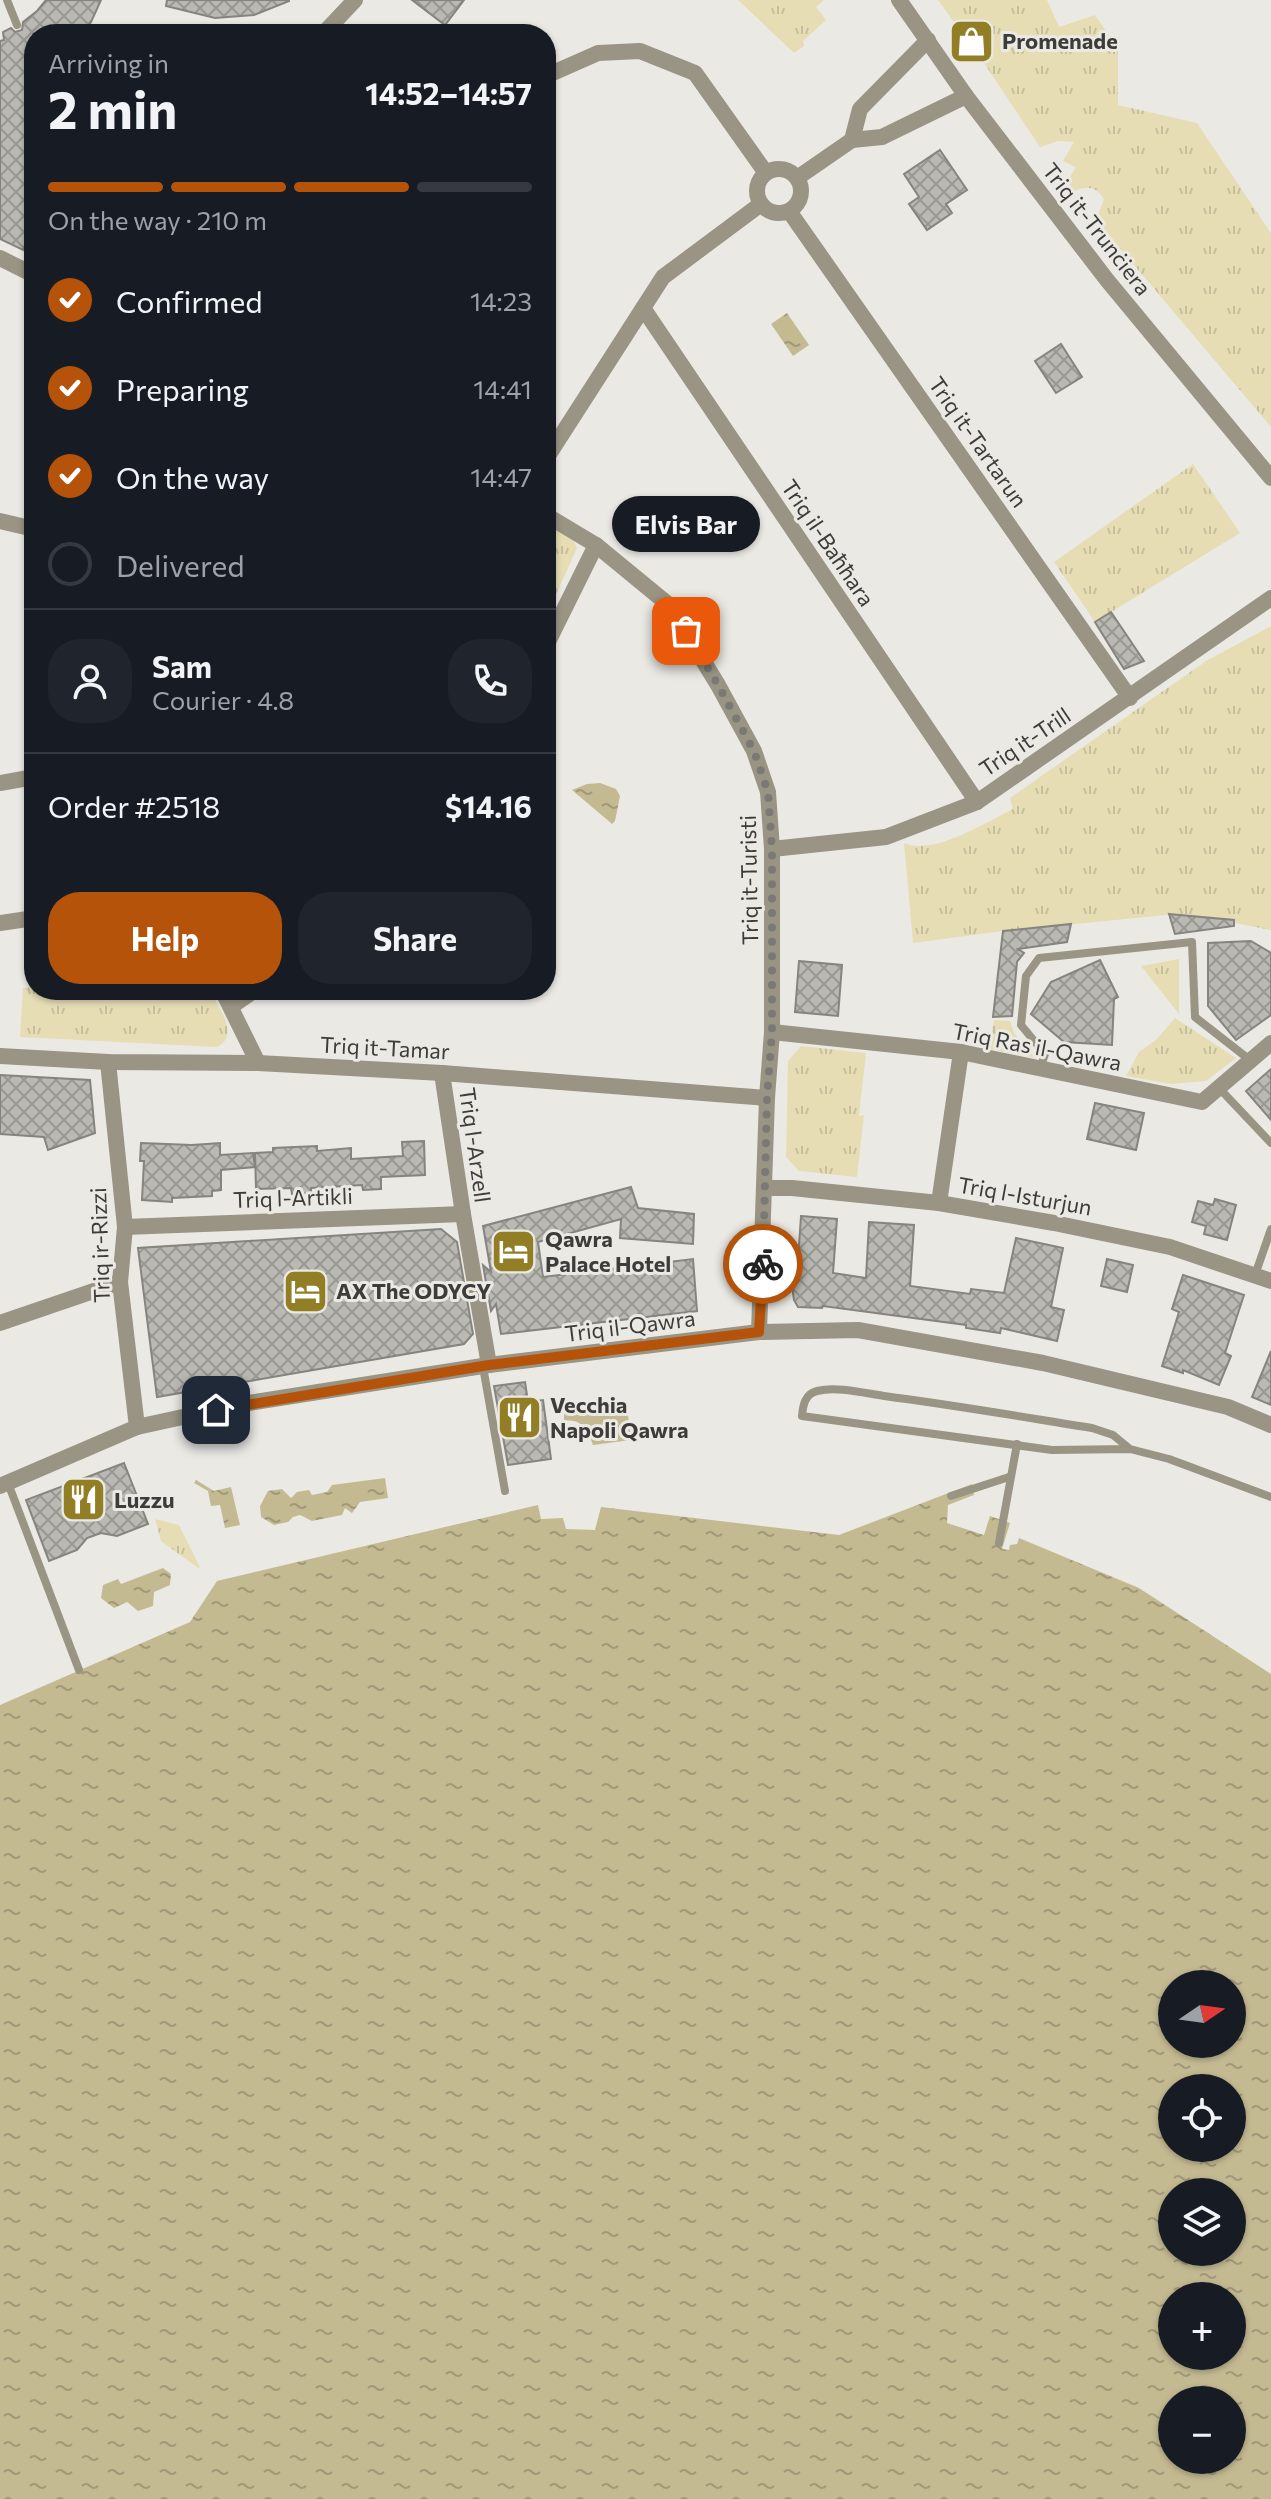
<!DOCTYPE html>
<meta charset="utf-8">
<style>
:root{--surface:#171b24;--page:#20242c;--text:#f1f3f6;--muted:#9ea1a6;--line:#363941;--accent:#b45309}
body{margin:0;font-family:Commissioner,sans-serif;background:var(--page);color:var(--text);height:100vh;display:flex;flex-direction:column;font-size:30px;white-space:nowrap}
*{box-sizing:border-box;margin:0}
p{font-size:26px;color:var(--muted)}
.icon{flex:none;width:44px;height:44px;fill:none;stroke:currentColor;stroke-width:2;stroke-linecap:round;stroke-linejoin:round}
.map{position:relative;flex:1;overflow:hidden}
.sheet{position:absolute;left:24px;top:24px;width:532px;height:976px;display:flex;flex-direction:column;background:var(--surface);border-radius:32px;box-shadow:0 2px 6px #0004}
.sheet>*{flex:none}
.needle{width:52px;rotate:77deg}
.controls{position:absolute;left:1158px;top:1970px;display:grid;gap:16px}
.controls a{display:grid;place-items:center;width:88px;height:88px;border-radius:50%;background:var(--surface);box-shadow:0 2px 6px #0004;font-size:40px}
.pin{position:absolute;display:grid;place-items:center;width:68px;height:68px;color:#fff;margin:-34px;border-radius:16px;box-shadow:0 4px 12px #0006}
.courier{position:absolute;display:grid;place-items:center;width:80px;height:80px;margin:-40px;border:6px solid #b45309;border-radius:50%;background:#fff;color:#222;box-shadow:0 2px 10px #0007}
.bubble{position:absolute;height:56px;border-radius:28px;background:var(--surface);box-shadow:0 2px 6px #0004;font-size:26px;font-weight:700;line-height:56px;text-align:center}
.headline em{font-style:normal;font-weight:700}
.headline div{display:flex;flex-direction:column-reverse}
.headline{display:flex;align-items:center;justify-content:space-between;height:136px;padding:0 24px}
h1{font-size:52px;font-weight:700;line-height:60px}
.bar{display:grid;grid-template-columns:repeat(4,1fr);gap:12px 8px;align-content:center;height:96px;padding:0 24px}
.bar i{height:10px;border-radius:6px;background:var(--line)}
.bar .active{background:var(--accent)}
.bar p{grid-column:span 4}
.line{display:flex;align-items:center;gap:20px;padding:0 24px;border-top:2px solid var(--line)}
.line div{flex:1}
.round{display:grid;place-items:center;flex:none;width:84px;height:84px;border-radius:32px;background:var(--page)}
ol{padding:0 24px;list-style:none}
li{display:flex;align-items:center;gap:24px;height:88px}
li p{margin-inline-start:auto}
li .icon{padding:8px;border-radius:50%;background:var(--accent);color:#fff;stroke-width:4}
li:last-child{color:var(--muted)}
li i{width:44px;height:44px;border:4px solid var(--line);border-radius:50%}
.button{display:flex;gap:16px;margin-top:auto;padding:16px 24px}
.button a{flex:1;height:92px;border-radius:32px;background:var(--accent);color:#fff;font-size:32px;font-weight:700;line-height:92px;text-align:center}
.button a+a{background:var(--page);color:var(--text)}
.map>svg:first-child{display:block}
.grass{fill:url(#grass-tufts)}
.water{fill:url(#water-ripples);fill-rule:evenodd}
.building{fill:url(#building-cross-hatch);stroke:#85847f;stroke-width:2}
.lines{fill:none;stroke-linecap:round;stroke-linejoin:round}
.service{stroke:#999483;stroke-width:8}
.minor{stroke:#999483;stroke-width:16}
.tertiary{stroke:#999483;stroke-width:16}
.done{stroke:#7a7976;stroke-width:8;stroke-dasharray:0 14.4}
.route{stroke:#b45309;stroke-width:10}
.labels{text-anchor:middle;stroke-width:6;stroke-linejoin:round;paint-order:stroke}
.poi-label{font-size:22px;font-weight:bold;fill:#3d3c3a;stroke:#ebe9e4;text-anchor:start}
.street-label{font-size:22px;fill:#3d3c3a;stroke:#ebe9e4}
</style>
<div class="map">
<svg width="1271" height="2499" viewBox="0 0 1271 2499">
<defs>
<pattern id="grass-tufts" width="24" height="20" patternUnits="userSpaceOnUse" patternTransform="scale(2)"><rect width="24" height="20" fill="#e6ddb5"/><path d="M3 7l-1-3M5 7V3M7 7l1-3M15 17l-1-3M17 17v-4M19 17l1-3" fill="none" stroke="#c6bf9c"/></pattern>
<pattern id="water-ripples" width="26" height="14" patternUnits="userSpaceOnUse" patternTransform="scale(2)"><rect width="26" height="14" fill="#c4ba92"/><path d="M2 4q2-2 4 0t4 0M15 11q2-2 4 0t4 0" fill="none" stroke="#a09878"/></pattern>
<pattern id="building-cross-hatch" width="8" height="8" patternUnits="userSpaceOnUse" patternTransform="scale(2)"><rect width="8" height="8" fill="#bab9b3"/><path d="M0 0l8 8M0 8l8-8" fill="none" stroke="#989893"/></pattern>
</defs>
<rect width="100%" height="100%" fill="#ebe9e4"/>
<g class="grass">
<polygon points="738,0 824,0 816,7 826,20 803,41 804,46 794,53"/>
<path d="M938,0h109l12,27 36,-12 23,33v57l79,18 74,110v194l-175,-207 8,-21c-8,-12 -16,-14 -29,-8l-8,-9 9,-15 -13,-6 11,-19 -16,-1 -18,6 -58,-87z"/>
<polygon points="1193,464 1240,533 1095,622 1054,562"/>
<polygon points="546,524 572,536 577,548 546,617"/>
<path d="M1271,626v304l-67,-13 -27,-3 -174,17 -90,12 -9,-100c30,13 82,-21 109,-34l-3,-11 196,-137z"/>
<polygon points="1179,959 1179,1014 1141,966"/>
<path d="M34,987v3h175c9,16 32,45 8,57l-197,-10 3,-49z"/>
<polygon points="1175,1018 1236,1058 1206,1081 1170,1084 1126,1076 1139,1052 1156,1040"/>
<polygon points="994,1020 1010,1021 1014,1033 1036,1058 989,1049"/>
<polygon points="801,1046 866,1053 859,1116 864,1115 857,1177 799,1171 786,1157 788,1061"/>
<polygon points="155,1519 179,1525 200,1567 198,1568 161,1541"/>
</g>
<g class="water">
<polygon points="787,313 809,345 793,356 771,324"/>
<polygon points="600,783 616,789 620,796 615,821 612,824 572,790 587,784"/>
<path d="M627,1407l4,33 -38,5c-5,-15 -12,-27 -29,-24v-7z"/>
<polygon points="385,1478 388,1498 360,1502 352,1513 345,1508 342,1515 312,1521 300,1515 293,1517 288,1522 274,1525 261,1517 260,1506 268,1491 282,1489 291,1498 297,1492 309,1490 312,1495 327,1492 332,1485"/>
<polygon points="196,1480 214,1491 231,1487 240,1525 225,1528 220,1505 211,1506 208,1491 194,1483"/>
<path d="M972,1484l2,11 -26,10 -1,18 37,12 6,-19 20,7 -8,26 7,1 1,-5 7,-1 2,-6 120,50 132,86v825h-1271v-794l190,-83 27,-41 321,-76 3,14 22,-1 3,11 29,1 6,-23 238,28zM1172,1984h60v60h-60zM1172,2088h60v60h-60zM1172,2192h60v60h-60zM1172,2296h60v60h-60zM1172,2400h60v60h-60z"/>
<polygon points="163,1568 171,1574 170,1585 154,1592 153,1606 138,1611 127,1602 114,1608 101,1598 103,1585 118,1579 121,1584"/>
</g>
<g class="building">
<polygon points="46,0 101,0 91,22 82,34 34,34 34,222 23,250 0,239 0,41 4,40 3,32 11,28 15,32 22,30 23,22 37,11"/>
<polygon points="167,0 289,0 289,1 254,15 215,18 166,6"/>
<polygon points="412,0 464,0 445,25"/>
<polygon points="940,150 967,190 946,204 952,213 927,230 909,204 919,197 904,174"/>
<polygon points="1061,344 1082,377 1056,393 1035,361"/>
<polygon points="1111,612 1144,661 1124,669 1095,622"/>
<polygon points="1169,914 1234,920 1234,926 1175,934"/>
<polygon points="1071,924 1067,942 1018,949 1024,953 1017,962 1012,1016 993,1017 1003,931"/>
<polygon points="1251,941 1271,953 1271,1015 1236,1040 1208,1006 1208,943"/>
<polygon points="1100,960 1118,997 1114,999 1112,1045 1064,1042 1031,1014 1051,982"/>
<polygon points="799,961 842,965 838,1016 795,1012"/>
<polygon points="1271,1069 1271,1120 1246,1091"/>
<polygon points="0,1075 90,1080 95,1133 48,1150 44,1137 0,1134"/>
<polygon points="1095,1103 1144,1113 1136,1150 1087,1139"/>
<polygon points="424,1141 425,1175 381,1177 381,1189 363,1190 362,1185 311,1188 311,1193 292,1194 291,1188 256,1189 255,1153 273,1152 273,1148 317,1146 317,1151 351,1148 351,1159 403,1156 402,1142"/>
<polygon points="141,1143 192,1145 220,1143 220,1155 253,1153 255,1167 221,1170 221,1190 212,1191 212,1196 172,1198 172,1202 142,1200 144,1161 140,1161"/>
<polygon points="631,1187 638,1208 694,1214 693,1244 620,1238 621,1219 538,1242 543,1277 693,1259 697,1311 501,1334 496,1304 491,1311 483,1265 491,1272 483,1226"/>
<polygon points="1215,1199 1236,1205 1227,1240 1204,1234 1206,1226 1192,1222 1198,1201 1213,1205"/>
<polygon points="801,1216 837,1219 833,1273 866,1278 869,1222 914,1225 910,1286 970,1294 971,1289 1004,1293 1016,1238 1063,1248 1051,1307 1064,1310 1057,1341 1001,1328 1000,1333 966,1328 966,1325 823,1306 822,1308 798,1307 794,1300 790,1273 797,1274"/>
<polygon points="441,1229 457,1242 473,1334 464,1344 157,1397 138,1248"/>
<polygon points="1107,1259 1133,1265 1127,1292 1101,1286"/>
<polygon points="1183,1275 1244,1295 1225,1353 1231,1356 1219,1385 1183,1370 1183,1373 1162,1366 1179,1312 1172,1309"/>
<polygon points="1271,1351 1271,1405 1252,1397"/>
<polygon points="525,1382 528,1402 543,1400 551,1459 508,1465 494,1386"/>
<polygon points="124,1463 148,1524 117,1536 101,1533 87,1538 77,1550 49,1561 26,1500"/>
</g>
<g class="lines">
<g class="service">
<polyline points="7,0 17,25"/>
<polyline points="1040,1069 1045,1054 1021,1025 1026,976 1039,958 1192,942 1195,1017 1250,1060"/>
<polyline points="1219,1088 1271,1143"/>
<polyline points="1255,1275 1271,1229"/>
<polyline points="483,1367 505,1491"/>
<path d="M1130,1449l-17,-14 -21,-7c-69,-11 -138,-23 -208,-32 -20,-3 -47,-10 -67,-5 -12,3 -14,14 -15,25l250,34 78,-1 39,10 102,38"/>
<polyline points="8,1483 79,1670"/>
<polyline points="951,1496 1009,1477"/>
<polyline points="999,1543 1017,1444"/>
</g>
<g class="minor">
<polyline points="323,34 355,0"/>
<polyline points="546,76 598,53 640,51 695,73 766,173"/>
<polyline points="852,140 860,109 928,40"/>
<circle cx="779" cy="191" r="22"/>
<polyline points="797,178 852,140 882,137 966,96"/>
<polyline points="789,211 1130,698"/>
<polyline points="0,258 34,275"/>
<polyline points="643,308 977,802"/>
<polyline points="546,459 663,277 761,204"/>
<polyline points="546,515 596,545 669,605 718,685 754,751 768,792 772,849 772,1032 767,1098 759,1332"/>
<polyline points="0,521 34,529"/>
<polyline points="546,646 596,545"/>
<polyline points="0,783 34,777"/>
<polyline points="772,849 886,837 977,802 1271,598"/>
<polyline points="0,923 34,918"/>
<polyline points="222,990 258,1063"/>
<polyline points="232,1006 255,990"/>
<polyline points="772,1032 961,1052 1202,1102 1271,1043"/>
<polyline points="0,1056 108,1062 258,1063 442,1073 767,1098"/>
<polyline points="108,1062 125,1227 120,1282 137,1427"/>
<polyline points="442,1073 463,1214 489,1365"/>
<polyline points="765,1188 792,1188 939,1203 1054,1223 1170,1247 1271,1281"/>
<polyline points="939,1203 961,1052"/>
<polyline points="125,1227 463,1214"/>
<polyline points="0,1323 120,1282"/>
</g>
<g class="tertiary">
<polyline points="899,0 966,96 1107,280 1271,478"/>
<polyline points="0,1486 137,1427 242,1404 489,1365 759,1332 858,1330 1043,1363 1228,1407 1271,1425"/>
</g>
</g>
<g class="lines">
<polyline class="done" points="686,631 718,685 754,751 768,792 772,849 772,1032 767,1098 763,1264"/>
<polyline class="route" points="216,1410 489,1365 759,1332 763,1264"/>
</g>
<defs>
<symbol id="shop-square" viewBox="-11 -11 22 22"><rect x="-9" y="-9" width="18" height="18" rx="4" fill="#927e24" stroke="#ebe9e4"/><path d="M-5-2.5h2.3a2.7 3.5 0 0 1 5.4 0H5L5.5 6h-11ZM-1.5-2.5h3a1.5 2.3 0 0 0-3 0Z" fill="#fff"/></symbol>
<symbol id="hotel-square" viewBox="-11 -11 22 22"><rect x="-9" y="-9" width="18" height="18" rx="4" fill="#927e24" stroke="#ebe9e4"/><path d="M-6-4.5h1.5V1H6V5H4.5V3h-9V5H-6ZM-4 0a1.8 1.8 0 1 1 3.6 0ZM.5 0V-2.5h3Q6-2.5 6 0Z" fill="#fff"/></symbol>
<symbol id="restaurant-square" viewBox="-11 -11 22 22"><rect x="-9" y="-9" width="18" height="18" rx="4" fill="#927e24" stroke="#ebe9e4"/><path d="M-5-6h1v4h1v-4h1v4h1v-4h1v5L-1.5 .5V6h-2V.5L-5-1ZM5-6V6H3V1.5H1.5Q1.5-4 5-6Z" fill="#fff"/></symbol>
</defs>
<g fill-rule="evenodd">
<use href="#shop-square" x="946" y="16" width="51" height="51"/>
<use href="#hotel-square" x="488" y="1226" width="51" height="51"/>
<use href="#hotel-square" x="280" y="1266" width="51" height="51"/>
<use href="#restaurant-square" x="494" y="1392" width="51" height="51"/>
<use href="#restaurant-square" x="58" y="1474" width="51" height="51"/>
</g>
<g class="labels">
<g class="poi-label">
<text x="1002" y="49">Promenade</text>
<text x="545" y="1247">Qawra<tspan x="545" dy="25">Palace Hotel</tspan></text>
<text x="336" y="1299">AX The ODYCY</text>
<text x="550" y="1413">Vecchia<tspan x="550" dy="25">Napoli Qawra</tspan></text>
<text x="114" y="1508">Luzzu</text>
</g>
<g class="street-label">
<text transform="translate(1097 229) rotate(52)" y="8">Triq it-Trunċiera</text>
<text transform="translate(978 442) rotate(55)" y="8">Triq it-Tartarun</text>
<text transform="translate(828 543) rotate(56)" y="8">Triq il-Baħħara</text>
<text transform="translate(1025 742) rotate(-34)" y="8">Triq it-Trill</text>
<text transform="translate(749 880) rotate(-91)" y="8">Triq it-Turisti</text>
<text transform="translate(1037 1047) rotate(11)" y="8">Triq Ras il-Qawra</text>
<text transform="translate(385 1048) rotate(3)" y="8">Triq it-Tamar</text>
<text transform="translate(475 1145) rotate(82)" y="8">Triq l-Arzell</text>
<text transform="translate(1025 1196) rotate(10)" y="8">Triq l-Isturjun</text>
<text transform="translate(293 1198) rotate(-2)" y="8">Triq l-Artikli</text>
<text transform="translate(100 1245) rotate(-92)" y="8">Triq ir-Rizzi</text>
<text transform="translate(630 1326) rotate(-7)" y="8">Triq il-Qawra</text>
</g>
</g>
</svg>
<div class="controls">
<a><svg class="needle" viewBox="-14 -14 28 28"><path d="M0-13l5 13h-10z" fill="#e53935"/><path d="M0 13l5-13h-10z" fill="#9ea1a6"/></svg></a>
<a><svg class="icon" aria-label="locate" viewBox="0 0 24 24"><circle cx="12" cy="12" r="6"/><path d="M12 2v4M12 18v4M2 12h4M18 12h4"/></svg></a>
<a><svg class="icon" aria-label="layers" viewBox="0 0 24 24"><path d="M12 4l9 5-9 5-9-5zM3 14l9 5 9-5"/></svg></a>
<a>+</a>
<a>−</a>
</div>
<div class="pin" style="left:686px;top:631px;background:#ea580c"><svg class="icon" aria-label="bag" viewBox="0 0 24 24"><path d="M5 8h14l-1 12H6zM9 8a3 3 0 0 1 6 0"/></svg></div>
<div class="pin" style="left:216px;top:1410px;background:#1f2937"><svg class="icon" aria-label="home" viewBox="0 0 24 24"><path d="M3 11l9-7 9 7M6 9v11h12V9"/></svg></div>
<div class="courier" style="left:763px;top:1264px"><svg class="icon" aria-label="bike" viewBox="0 0 24 24"><circle cx="6" cy="16" r="4"/><circle cx="18" cy="16" r="4"/><path d="M6 16l4-8h5l3 8M10 8l3 8H6M13 5h3"/></svg></div>
<div class="bubble" style="left:612px;top:496px;width:148px">Elvis Bar</div>
<section class="sheet">
<div class="headline"><div><h1>2 min</h1><p>Arriving in</p></div><em>14:52–14:57</em></div>
<div class="bar"><i class="active"></i><i class="active"></i><i class="active"></i><i></i><p>On the way · 210 m</p></div>
<ol>
<li><svg class="icon" aria-label="check" viewBox="0 0 24 24"><path d="M5 12l5 5 9-10"/></svg>Confirmed<p>14:23</p></li>
<li><svg class="icon" aria-label="check" viewBox="0 0 24 24"><path d="M5 12l5 5 9-10"/></svg>Preparing<p>14:41</p></li>
<li><svg class="icon" aria-label="check" viewBox="0 0 24 24"><path d="M5 12l5 5 9-10"/></svg>On the way<p>14:47</p></li>
<li><i></i>Delivered</li>
</ol>
<div class="line" style="height:144px"><a class="round"><svg class="icon" aria-label="person" viewBox="0 0 24 24"><circle cx="12" cy="8" r="4"/><path d="M4 21q1-7 8-7t8 7"/></svg></a><div><b>Sam</b><p>Courier · 4.8</p></div><a class="round"><svg class="icon" aria-label="phone" viewBox="0 0 24 24"><path d="M5 4h4l2 5-3 2q2 4 5 5l2-3 5 2v4C11 20 4 13 5 4z"/></svg></a></div>
<div class="line" style="height:104px"><div>Order #2518</div><b>$14.16</b></div>
<div class="button"><a>Help</a><a>Share</a></div>
</section>
</div>
